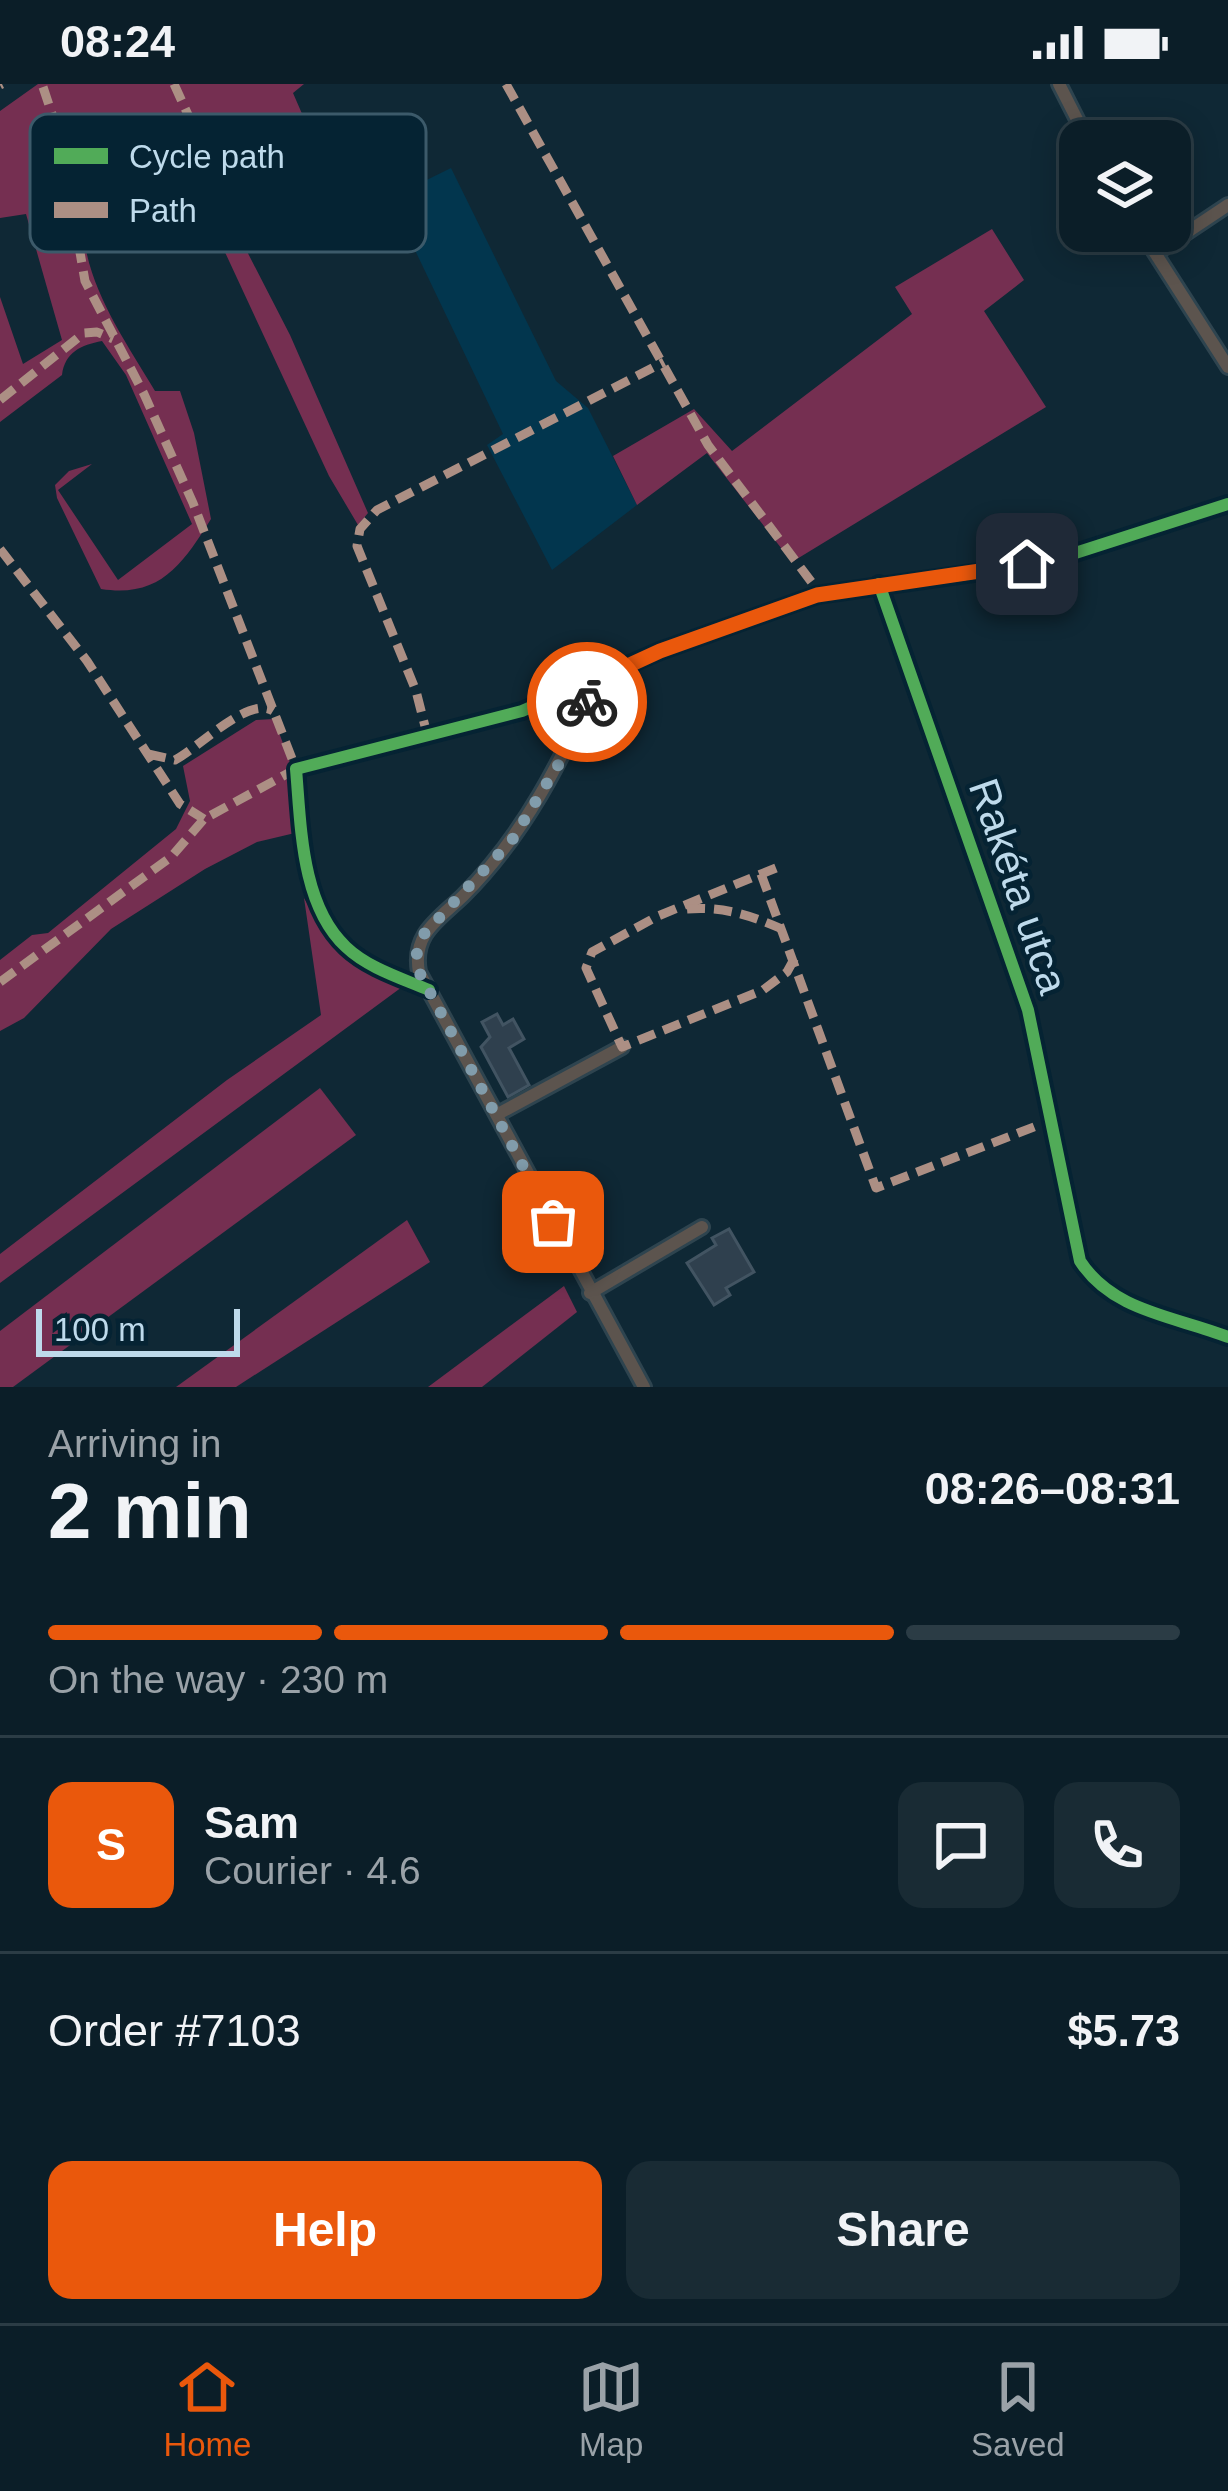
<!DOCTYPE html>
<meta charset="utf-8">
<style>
:root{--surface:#0b1e28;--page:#192b34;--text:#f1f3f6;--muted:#9aa2a8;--line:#2b3c45;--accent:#ea580c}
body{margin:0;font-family:Arial,sans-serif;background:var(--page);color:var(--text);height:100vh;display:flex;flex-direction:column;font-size:45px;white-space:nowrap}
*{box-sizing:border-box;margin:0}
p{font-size:39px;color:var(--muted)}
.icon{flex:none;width:66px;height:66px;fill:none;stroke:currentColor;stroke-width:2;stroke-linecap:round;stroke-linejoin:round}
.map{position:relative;height:1303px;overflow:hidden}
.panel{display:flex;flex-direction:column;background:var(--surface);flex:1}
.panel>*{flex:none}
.tools{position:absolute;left:1059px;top:36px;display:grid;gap:24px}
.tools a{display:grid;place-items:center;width:132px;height:132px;border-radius:24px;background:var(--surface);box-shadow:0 6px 30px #0003,0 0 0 3px var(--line);font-size:60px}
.scale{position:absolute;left:36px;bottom:30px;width:204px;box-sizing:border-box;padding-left:12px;border:6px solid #bedaeb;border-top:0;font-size:33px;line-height:42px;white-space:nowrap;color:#bedaeb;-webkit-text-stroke:9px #052333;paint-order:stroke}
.pin{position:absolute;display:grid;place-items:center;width:102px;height:102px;color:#fff;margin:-51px;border-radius:24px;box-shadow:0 6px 18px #0006}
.courier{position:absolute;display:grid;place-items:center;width:120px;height:120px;margin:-60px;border:9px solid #ea580c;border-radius:50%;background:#fff;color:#222;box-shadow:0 3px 15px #0007}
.summary em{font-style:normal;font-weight:700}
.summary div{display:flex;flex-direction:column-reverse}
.summary{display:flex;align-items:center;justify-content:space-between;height:204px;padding:0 48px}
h1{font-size:78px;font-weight:700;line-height:90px}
.bar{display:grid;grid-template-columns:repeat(4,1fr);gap:18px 12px;align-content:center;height:144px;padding:0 48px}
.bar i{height:15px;border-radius:9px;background:var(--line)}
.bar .selected{background:var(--accent)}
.bar p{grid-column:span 4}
.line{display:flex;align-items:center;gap:30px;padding:0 48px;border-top:3px solid var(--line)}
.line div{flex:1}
.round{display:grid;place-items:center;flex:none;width:126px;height:126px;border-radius:24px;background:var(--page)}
.button{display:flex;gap:24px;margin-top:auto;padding:24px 48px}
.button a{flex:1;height:138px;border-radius:24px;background:var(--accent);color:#fff;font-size:48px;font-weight:700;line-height:138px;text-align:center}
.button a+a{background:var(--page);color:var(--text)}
.status{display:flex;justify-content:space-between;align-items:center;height:84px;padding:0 60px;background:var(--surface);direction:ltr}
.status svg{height:33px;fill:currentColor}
.tabs{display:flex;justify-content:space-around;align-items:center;height:168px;border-top:3px solid var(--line);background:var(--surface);font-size:33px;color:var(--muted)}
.tabs a{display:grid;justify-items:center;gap:6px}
.tabs .selected{color:var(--accent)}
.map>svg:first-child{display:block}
.built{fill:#02364e}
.green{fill:#752f51}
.building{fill:#2f404e;stroke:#425462;stroke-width:3}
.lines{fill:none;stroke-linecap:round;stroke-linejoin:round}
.minor-casing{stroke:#2e444f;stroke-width:18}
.minor{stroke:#5c544e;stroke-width:12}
.quiet{stroke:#ac8f84;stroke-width:9;stroke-dasharray:18 9;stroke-linecap:butt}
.cycleway-casing{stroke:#052333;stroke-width:20}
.cycleway{stroke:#51ab58;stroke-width:12}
.done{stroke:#819cab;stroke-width:12;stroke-dasharray:0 21.6}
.route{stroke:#ea580c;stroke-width:15}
.labels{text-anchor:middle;stroke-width:9;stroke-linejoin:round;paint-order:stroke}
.street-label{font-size:42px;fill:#bedaeb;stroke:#052333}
.key{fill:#052333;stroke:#3c5a6a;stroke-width:3}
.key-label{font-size:33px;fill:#bedaeb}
</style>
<div class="status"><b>08:24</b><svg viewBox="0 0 49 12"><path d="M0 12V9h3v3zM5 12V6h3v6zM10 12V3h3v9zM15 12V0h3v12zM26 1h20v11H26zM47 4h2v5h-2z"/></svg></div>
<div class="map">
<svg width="1228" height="1303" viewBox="0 0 1228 1303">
<rect width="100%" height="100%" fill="#0f2835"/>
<polygon class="built" points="451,84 556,297 588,324 637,421 552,486 487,361 503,350 390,114"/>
<g class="green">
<path d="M38,0h266l-11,9 46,106 -7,23 -95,10 53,103 78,178 -10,12 -29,-49 -132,-284 -99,38 -15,-2c4,60 42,112 72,163h25l14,42 17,86c-29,46 -51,79 -110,70l-44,-91 -2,-13 14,-14 23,-7 -34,26 60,90 74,-56 -66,-149 -24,-34c-21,4 -37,11 -40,34l-62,47v-125l23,67 39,-24 -36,-126 -26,4v-107z"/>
<polygon points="992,145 1024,196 984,227 1046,323 792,478 707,369 637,421 613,372 694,325 732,367 912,230 895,203"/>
<polygon points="274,635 291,681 295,749 257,758 205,785 111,845 24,934 0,947 0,876 32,851 48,849 176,745 190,717 183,682 256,636"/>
<path d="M304,814c28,47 46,68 98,89l-402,296v-29l227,-174 94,-65z"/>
<polygon points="320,1004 356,1051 13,1303 0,1303 0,1247"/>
<polygon points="407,1136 430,1178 236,1303 176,1303"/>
<polygon points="564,1202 577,1228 482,1303 428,1303"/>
</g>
<g class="building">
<polygon points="497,930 503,941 513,935 524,955 509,964 529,1001 508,1013 481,963 490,953 482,938"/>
<polygon points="729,1145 754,1188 726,1204 730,1211 714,1221 687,1179 716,1161 712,1154"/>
</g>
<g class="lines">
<defs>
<g id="minor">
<polyline points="1059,0 1088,57"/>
<polyline points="1141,147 1228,283"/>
<polyline points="1156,169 1228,121"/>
<path d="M879,500l149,426 52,251c33,51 95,55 148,76"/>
<path d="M597,598c-36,79 -72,152 -134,214 -25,24 -51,38 -44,76l225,415"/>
<path d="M429,906c-28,-12 -61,-22 -83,-43 -45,-42 -45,-121 -50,-178l226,-58 138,-60 157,-56 170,-24 79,-15 162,-52"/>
<polyline points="498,1030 622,963"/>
<polyline points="590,1209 702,1143"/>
</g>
</defs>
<use href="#minor" class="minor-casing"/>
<use href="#minor" class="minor"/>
<g class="quiet">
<polyline points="174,0 241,147"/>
<polyline points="506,0 708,361 813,500 817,511"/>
<polyline points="0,1 2,0"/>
<polyline points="0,316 84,249 97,248 113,255"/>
<polyline points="0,465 87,577 180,720 204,735"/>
<polyline points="428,654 416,607 357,462 360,445 377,426 664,278"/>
<path d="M148,670l27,6c26,-14 73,-64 98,-49"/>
<polyline points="776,784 658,832 592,868 586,884 622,963 763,906 787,888 798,868"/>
<polyline points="761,790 876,1104 1052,1036"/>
<path d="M687,825c35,-3 63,6 95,20"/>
<polyline points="0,898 171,773 204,735 296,685 193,419 144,310 85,197 60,54 42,0"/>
</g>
<defs>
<g id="cycleway">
<path d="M879,500l149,426 52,251c33,51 95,55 148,76"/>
<path d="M429,906c-28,-12 -61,-22 -83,-43 -45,-42 -45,-121 -50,-178l226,-58 138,-60 157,-56 170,-24 79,-15 162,-52"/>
</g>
</defs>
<use href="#cycleway" class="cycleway-casing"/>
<use href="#cycleway" class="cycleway"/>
</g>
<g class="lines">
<polyline class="done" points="553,1138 419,888 416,872 424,850 512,756 568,665 587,618"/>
<polyline class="route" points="587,618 597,596 660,567 817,511 1027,480"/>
</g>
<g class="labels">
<g class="street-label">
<text transform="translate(1019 802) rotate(71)" y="15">Rakéta utca</text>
</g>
</g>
<rect x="30" y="30" width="396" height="138" rx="18" class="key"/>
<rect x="54" y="64" width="54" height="16" fill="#51ab58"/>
<rect x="54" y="118" width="54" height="16" fill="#ac8f84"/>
<g class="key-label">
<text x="129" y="84">Cycle path</text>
<text x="129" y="138">Path</text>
</g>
</svg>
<div class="tools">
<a><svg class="icon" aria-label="layers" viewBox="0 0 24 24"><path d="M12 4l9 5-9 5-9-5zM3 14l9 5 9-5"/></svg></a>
</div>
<div class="scale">100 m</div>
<div class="pin" style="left:553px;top:1138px;background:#ea580c"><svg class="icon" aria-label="bag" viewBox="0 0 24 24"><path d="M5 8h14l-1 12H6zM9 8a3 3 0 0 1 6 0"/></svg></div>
<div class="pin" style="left:1027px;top:480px;background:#1f2937"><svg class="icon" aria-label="home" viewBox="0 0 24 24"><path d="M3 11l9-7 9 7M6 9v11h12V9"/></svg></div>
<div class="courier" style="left:587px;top:618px"><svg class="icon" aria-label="bike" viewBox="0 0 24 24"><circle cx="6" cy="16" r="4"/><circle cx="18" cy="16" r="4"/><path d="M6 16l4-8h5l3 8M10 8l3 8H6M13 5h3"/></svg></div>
</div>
<section class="panel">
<div class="summary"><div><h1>2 min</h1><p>Arriving in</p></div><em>08:26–08:31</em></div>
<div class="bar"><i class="selected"></i><i class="selected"></i><i class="selected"></i><i></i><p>On the way · 230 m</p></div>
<div class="line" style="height:216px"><b class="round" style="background:var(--accent);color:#fff">S</b><div><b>Sam</b><p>Courier · 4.6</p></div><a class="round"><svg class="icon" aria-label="chat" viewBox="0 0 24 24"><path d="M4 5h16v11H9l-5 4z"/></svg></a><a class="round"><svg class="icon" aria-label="phone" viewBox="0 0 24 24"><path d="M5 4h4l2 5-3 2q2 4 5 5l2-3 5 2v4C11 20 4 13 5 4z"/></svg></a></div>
<div class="line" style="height:156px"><div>Order #7103</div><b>$5.73</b></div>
<div class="button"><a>Help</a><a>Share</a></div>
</section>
<nav class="tabs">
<a class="selected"><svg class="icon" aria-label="home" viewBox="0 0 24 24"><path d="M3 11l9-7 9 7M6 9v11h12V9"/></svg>Home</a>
<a><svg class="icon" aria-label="map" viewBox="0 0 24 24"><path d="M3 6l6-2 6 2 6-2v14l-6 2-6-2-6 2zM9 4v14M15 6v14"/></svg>Map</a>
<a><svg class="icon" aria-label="saved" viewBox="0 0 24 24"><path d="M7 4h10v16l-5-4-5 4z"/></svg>Saved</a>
</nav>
